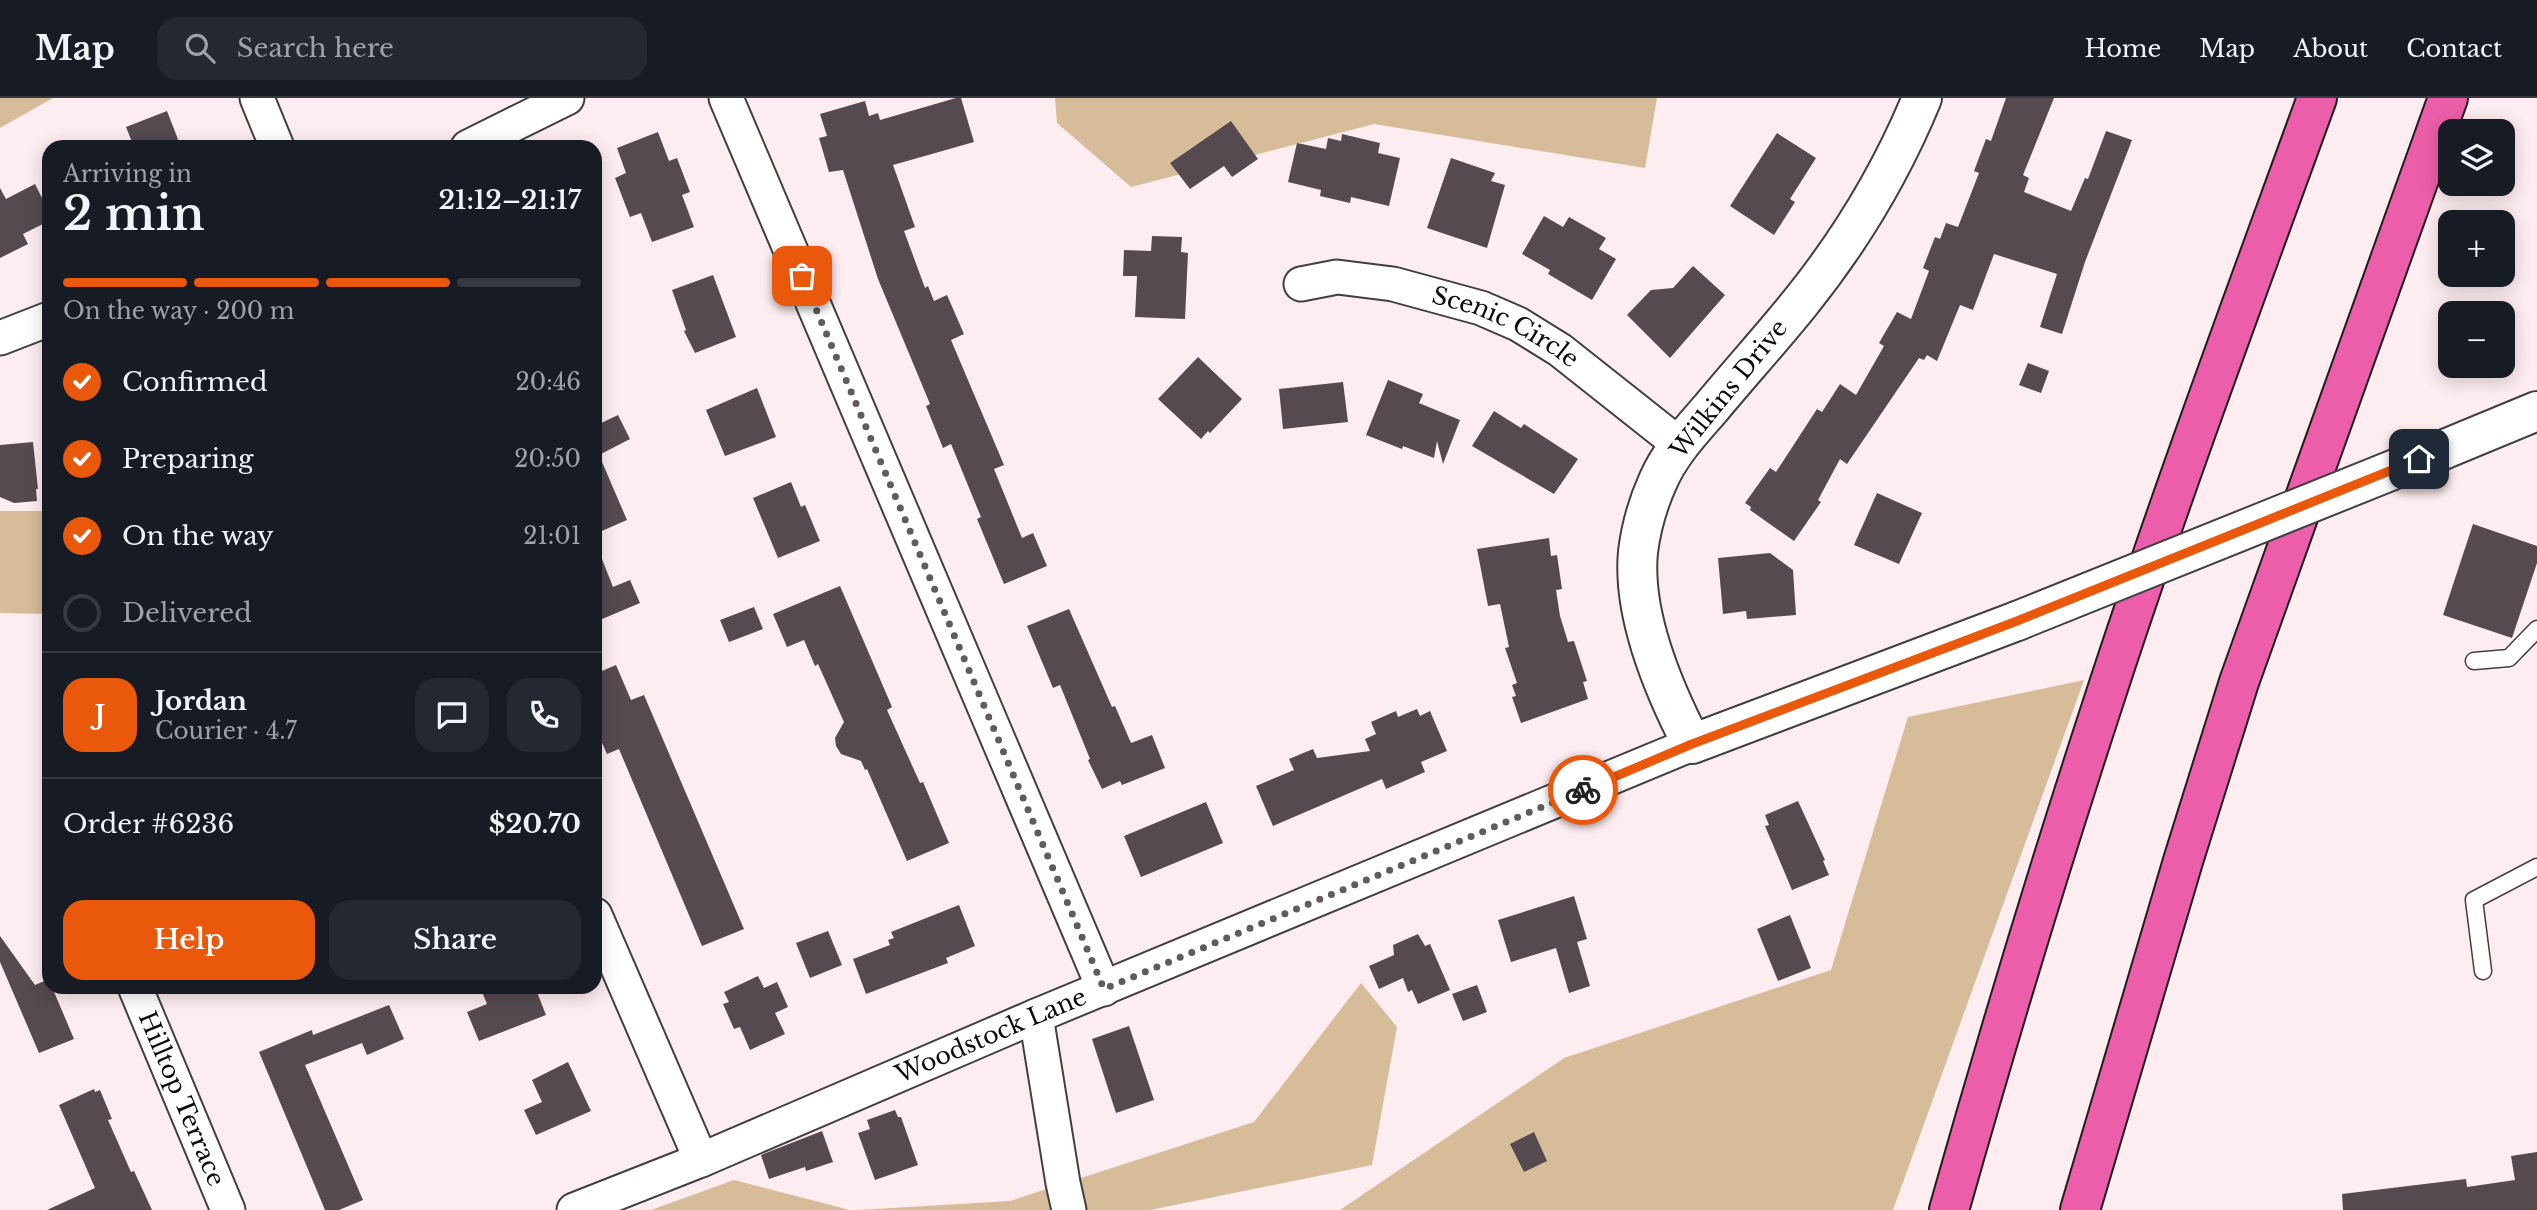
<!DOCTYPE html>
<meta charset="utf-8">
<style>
:root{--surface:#171b24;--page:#242831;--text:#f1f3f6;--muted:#9ea1a6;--line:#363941;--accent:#ea580c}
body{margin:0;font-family:"Libre Baskerville",serif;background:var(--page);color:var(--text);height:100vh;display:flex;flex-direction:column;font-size:26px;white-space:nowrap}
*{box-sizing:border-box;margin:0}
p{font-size:23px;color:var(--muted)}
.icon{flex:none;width:38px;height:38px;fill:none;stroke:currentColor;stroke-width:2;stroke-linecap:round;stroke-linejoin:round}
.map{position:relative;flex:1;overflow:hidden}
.sheet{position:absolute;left:42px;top:42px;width:560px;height:854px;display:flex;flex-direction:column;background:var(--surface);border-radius:21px;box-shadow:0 4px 18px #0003}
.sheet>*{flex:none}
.controls{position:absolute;left:2438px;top:21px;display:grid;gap:14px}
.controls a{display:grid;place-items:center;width:77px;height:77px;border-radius:14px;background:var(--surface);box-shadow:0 4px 18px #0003;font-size:35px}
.pin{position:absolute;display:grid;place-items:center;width:60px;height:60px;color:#fff;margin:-30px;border-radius:14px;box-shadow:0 4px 10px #0006}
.courier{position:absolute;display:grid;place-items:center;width:70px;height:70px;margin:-35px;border:5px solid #ea580c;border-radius:50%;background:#fff;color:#222;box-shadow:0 2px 9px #0007}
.head em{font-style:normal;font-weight:600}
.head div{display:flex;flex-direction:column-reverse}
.head{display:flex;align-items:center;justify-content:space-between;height:119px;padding:0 21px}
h1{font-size:46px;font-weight:600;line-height:52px}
.bar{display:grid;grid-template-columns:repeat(4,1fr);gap:10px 7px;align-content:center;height:84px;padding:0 21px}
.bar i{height:9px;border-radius:5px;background:var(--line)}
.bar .active{background:var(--accent)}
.bar p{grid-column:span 4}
.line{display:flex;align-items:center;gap:18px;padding:0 21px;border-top:2px solid var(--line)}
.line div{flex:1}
.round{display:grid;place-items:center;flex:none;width:74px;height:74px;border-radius:21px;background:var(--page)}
ol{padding:0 21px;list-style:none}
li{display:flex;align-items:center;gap:21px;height:77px}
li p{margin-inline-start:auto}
li .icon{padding:7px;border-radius:50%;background:var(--accent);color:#fff;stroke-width:4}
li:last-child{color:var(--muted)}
li i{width:38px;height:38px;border:4px solid var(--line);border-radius:50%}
.primary-button{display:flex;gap:14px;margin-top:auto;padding:14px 21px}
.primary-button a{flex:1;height:80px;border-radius:21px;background:var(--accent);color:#fff;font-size:28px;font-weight:600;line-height:80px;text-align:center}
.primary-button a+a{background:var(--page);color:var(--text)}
header{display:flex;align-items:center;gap:42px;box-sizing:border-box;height:98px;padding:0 35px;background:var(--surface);border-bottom:2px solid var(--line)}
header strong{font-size:33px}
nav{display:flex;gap:38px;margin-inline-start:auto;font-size:24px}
.search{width:490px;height:63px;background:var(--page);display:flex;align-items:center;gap:18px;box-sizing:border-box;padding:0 24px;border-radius:21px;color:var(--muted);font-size:26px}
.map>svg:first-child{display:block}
.forest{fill:#d6bc99}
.building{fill:#554a50}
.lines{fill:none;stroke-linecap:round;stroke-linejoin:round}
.service-casing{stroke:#404040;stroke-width:19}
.minor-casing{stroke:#404040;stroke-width:37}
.tertiary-casing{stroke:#404040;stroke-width:42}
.motorway-casing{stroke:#1e1e1e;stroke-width:42}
.service{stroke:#fff;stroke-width:16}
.minor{stroke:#fff;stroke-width:33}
.tertiary{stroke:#fff;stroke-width:38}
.motorway{stroke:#ec5ea9;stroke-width:38}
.tertiary-bridge-casing{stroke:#404040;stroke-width:42;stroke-linecap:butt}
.tertiary-bridge{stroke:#fff;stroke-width:38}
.done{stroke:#615b5c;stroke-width:7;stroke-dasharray:0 12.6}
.route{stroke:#ea580c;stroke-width:9}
.labels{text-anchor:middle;stroke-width:7;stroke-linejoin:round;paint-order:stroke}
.street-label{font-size:24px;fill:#0d0d0d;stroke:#fff}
</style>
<header>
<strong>Map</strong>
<div class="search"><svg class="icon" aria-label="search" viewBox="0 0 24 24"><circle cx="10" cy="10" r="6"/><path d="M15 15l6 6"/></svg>Search here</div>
<nav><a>Home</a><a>Map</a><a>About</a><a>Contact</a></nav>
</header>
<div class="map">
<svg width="2537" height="1112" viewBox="0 0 2537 1112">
<rect width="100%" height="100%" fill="#feedf0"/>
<g class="forest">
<polygon points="0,0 53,0 0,30"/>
<polygon points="1055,0 1657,0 1645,70 1374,26 1131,89 1057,25"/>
<polygon points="0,413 49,413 49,516 0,515"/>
<polygon points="2084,582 1893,1112 1340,1112 1564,960 1831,872 1908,619"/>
<polygon points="1361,885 1397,929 1372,1067 1150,1112 858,1112 1010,1103 1254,1024"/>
<polygon points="734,1082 850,1112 651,1112"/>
</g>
<g class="building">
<polygon points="956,0 961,0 974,44 893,67 915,129 904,133 925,190 928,188 934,203 947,197 964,236 951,242 1004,367 994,371 1022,440 1033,435 1047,468 1004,486 977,421 981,419 951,346 943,350 926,308 930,306 878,181 843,72 829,74 819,40 827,38 820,16 865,3 869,18 878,15 880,22"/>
<polygon points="2006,0 2054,0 2023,77 2029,80 2024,94 2071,113 2085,80 2088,81 2106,33 2132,42 2085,164 2062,236 2040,229 2057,176 1994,156 1973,212 1960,207 1937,263 1927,257 1924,262 1919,260 1847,366 1840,361 1818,402 1821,404 1794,443 1750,412 1751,409 1745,405 1770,370 1776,374 1817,311 1822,314 1840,286 1856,297 1884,248 1879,245 1897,214 1911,221 1929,173 1923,170 1935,139 1940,141 1946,125 1958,129 1979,75 1974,73 1986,41 1991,43"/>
<polygon points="167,13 181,49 134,49 126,29"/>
<polygon points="1231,23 1258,61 1232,79 1224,68 1190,91 1170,65"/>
<polygon points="658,34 669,63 677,60 690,94 682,97 694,129 652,144 641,115 630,119 615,80 626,75 617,50"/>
<polygon points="1777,35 1816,60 1790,101 1795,104 1774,137 1730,108"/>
<polygon points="1342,36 1380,45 1378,55 1400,60 1389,108 1351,99 1350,105 1320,98 1321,92 1288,84 1297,45 1326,51 1328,40 1341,43"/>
<polygon points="1451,60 1495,75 1491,83 1505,87 1487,150 1427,130"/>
<polygon points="35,86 49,114 49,123 23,136 28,146 0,160 0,90 6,101"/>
<polygon points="1544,118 1563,129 1569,119 1606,140 1599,151 1616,161 1592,202 1548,176 1550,172 1522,156"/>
<polygon points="1152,138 1182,139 1181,154 1188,155 1185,221 1135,219 1137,178 1123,178 1124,152 1151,153"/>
<polygon points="1693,168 1725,197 1670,260 1627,217 1651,192 1673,190"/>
<polygon points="713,177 736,239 695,255 684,233 686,232 672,192"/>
<polygon points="1198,259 1242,301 1210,335 1208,333 1201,341 1158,301"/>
<polygon points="2028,265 2049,273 2041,295 2019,287"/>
<polygon points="1388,282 1423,296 1419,305 1460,322 1443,366 1437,343 1434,360 1403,348 1402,351 1366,337"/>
<polygon points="1343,284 1348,324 1283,331 1279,291"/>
<polygon points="757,290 776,339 725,358 706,312"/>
<polygon points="1494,313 1521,330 1524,326 1578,361 1554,396 1472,348"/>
<polygon points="618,317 630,341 599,357 627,422 595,436 595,328"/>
<polygon points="33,344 38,391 36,391 37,403 14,405 0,399 0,347"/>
<polygon points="791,384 801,409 805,407 820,443 778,460 753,400"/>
<polygon points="1877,395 1922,415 1899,466 1854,447"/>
<polygon points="2473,426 2537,448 2537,465 2512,540 2443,517"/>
<polygon points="1549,440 1551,458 1557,457 1562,491 1556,492 1560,518 1568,544 1574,543 1587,583 1583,584 1588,601 1521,625 1512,599 1516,598 1512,587 1517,585 1505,550 1509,549 1500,506 1488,508 1477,451"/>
<polygon points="596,446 613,489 630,482 640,505 595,524"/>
<polygon points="1770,455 1793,472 1796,517 1747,521 1746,513 1723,516 1718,460"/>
<polygon points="840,488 892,609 887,612 920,685 923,684 949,745 907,763 867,671 865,672 861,663 841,656 836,648 835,640 844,624 818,566 815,568 804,542 787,549 773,516"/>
<polygon points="754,509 763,531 729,544 720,522"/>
<polygon points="1069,511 1112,609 1115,608 1131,645 1152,637 1165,670 1122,687 1120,683 1102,691 1088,662 1090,661 1060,587 1053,590 1027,528"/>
<polygon points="616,567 631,602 644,597 744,831 702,848 619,651 607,656 595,629 595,576"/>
<polygon points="1417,611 1420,618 1430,613 1447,653 1421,664 1425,674 1386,691 1382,681 1273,728 1256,688 1294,672 1289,661 1313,651 1317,660 1370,653 1365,641 1376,636 1371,624 1396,613 1398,619"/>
<polygon points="1798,703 1825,762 1823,763 1829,777 1792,792 1765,728 1769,727 1765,717"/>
<polygon points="1206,704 1223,745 1141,779 1124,738"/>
<polygon points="1574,798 1587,841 1577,844 1590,888 1569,895 1556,850 1511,864 1498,822"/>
<polygon points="959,807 975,848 946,860 948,865 866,896 853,861 890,847 888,842 894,840 891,834"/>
<polygon points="1790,817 1811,870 1778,883 1757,831"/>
<polygon points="828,833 842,867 810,880 796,845"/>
<polygon points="1418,836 1425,848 1430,846 1450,892 1418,906 1412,892 1408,894 1403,880 1379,891 1369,868 1394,857 1393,847"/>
<polygon points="0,838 35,887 49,881 49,889 52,889 74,941 39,955 0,864"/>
<polygon points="758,878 764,890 777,884 788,909 775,915 785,936 750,952 740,929 734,931 723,906 729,904 724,894"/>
<polygon points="1477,887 1487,914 1463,923 1452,896"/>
<polygon points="480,889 535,889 546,917 479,943 467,914 487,906"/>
<polygon points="389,907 404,941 367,957 362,945 305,967 363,1102 339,1112 325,1112 259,954 312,932 313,937"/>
<polygon points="1129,928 1154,1002 1116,1015 1092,941"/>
<polygon points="568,964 591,1013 536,1037 524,1012 542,1004 532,982"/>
<polygon points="94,991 95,994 100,992 112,1021 108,1022 131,1074 134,1073 152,1112 47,1112 95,1090 59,1007"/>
<polygon points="895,1012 898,1019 901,1019 918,1067 875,1082 858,1035 870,1031 867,1022"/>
<polygon points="822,1033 833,1064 806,1073 805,1069 769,1081 761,1057"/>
<polygon points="1534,1034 1547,1063 1524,1074 1510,1046"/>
<polygon points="2537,1054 2537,1112 2343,1112 2342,1096 2466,1081 2467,1089 2515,1082 2511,1058"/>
</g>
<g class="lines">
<defs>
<g id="service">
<polyline points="2474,563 2509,560 2537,531"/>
<polyline points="2483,873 2474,802 2537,769"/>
</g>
<g id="minor">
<polyline points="257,0 277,49"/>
<polyline points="726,0 1104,891"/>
<polyline points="468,49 567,0"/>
<path id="s1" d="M1301,186l36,-7 56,7 88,24 37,16 42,26 120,95"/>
<polyline points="0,240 49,221"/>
<polyline points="595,817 701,1062"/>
<path id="s2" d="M135,889l93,223"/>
<polyline points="1036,918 1063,1085 1069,1112"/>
<path id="s3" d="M574,1112l127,-50 335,-144 656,-272"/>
</g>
<g id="tertiary">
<path d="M1922,0c-30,73 -72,143 -122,205 -29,36 -60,70 -89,105 -20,23 -41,45 -53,73 -10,22 -17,47 -20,71 -6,63 26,138 54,192l325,-123"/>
<polyline points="2445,351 2537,313"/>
</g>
<g id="motorway">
<path d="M1949,1112c48,-170 99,-339 154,-507 66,-203 141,-404 214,-605"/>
<polyline points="2080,1112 2183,763 2239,584 2448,0"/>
</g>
</defs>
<use href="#service" class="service-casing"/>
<use href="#minor" class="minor-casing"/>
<use href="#tertiary" class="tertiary-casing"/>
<use href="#motorway" class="motorway-casing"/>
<use href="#service" class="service"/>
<use href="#minor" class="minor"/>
<use href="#tertiary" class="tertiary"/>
<use href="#motorway" class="motorway"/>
<defs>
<polyline id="tertiary-bridge" points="2017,523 2445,351"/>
</defs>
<use href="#tertiary-bridge" class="tertiary-bridge-casing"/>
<use href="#tertiary-bridge" class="tertiary-bridge"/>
</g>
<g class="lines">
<polyline class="done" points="802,178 1104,891 1583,692"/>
<polyline class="route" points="1583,692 1692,646 2017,523 2419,361"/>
</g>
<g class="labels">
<g class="street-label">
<text dy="8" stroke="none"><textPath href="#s1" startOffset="214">Scenic Circle</textPath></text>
<text transform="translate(1729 291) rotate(-51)" y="8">Wilkins Drive</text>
<text dy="8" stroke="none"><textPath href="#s3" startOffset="452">Woodstock Lane</textPath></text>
<text dy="8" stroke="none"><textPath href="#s2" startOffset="121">Hilltop Terrace</textPath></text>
</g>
</g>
</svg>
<div class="controls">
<a><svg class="icon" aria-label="layers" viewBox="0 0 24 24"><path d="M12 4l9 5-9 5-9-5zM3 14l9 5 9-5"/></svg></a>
<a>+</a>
<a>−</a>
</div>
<div class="pin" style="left:802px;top:178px;background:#ea580c"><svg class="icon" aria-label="bag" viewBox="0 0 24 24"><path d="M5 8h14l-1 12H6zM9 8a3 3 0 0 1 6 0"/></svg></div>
<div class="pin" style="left:2419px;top:361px;background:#1f2937"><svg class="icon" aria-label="home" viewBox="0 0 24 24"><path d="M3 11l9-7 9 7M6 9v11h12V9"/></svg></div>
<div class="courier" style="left:1583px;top:692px"><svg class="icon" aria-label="bike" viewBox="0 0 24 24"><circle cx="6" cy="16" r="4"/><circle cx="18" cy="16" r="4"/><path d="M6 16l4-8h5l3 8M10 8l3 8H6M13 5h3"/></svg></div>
<section class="sheet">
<div class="head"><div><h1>2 min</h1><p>Arriving in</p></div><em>21:12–21:17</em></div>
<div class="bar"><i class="active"></i><i class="active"></i><i class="active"></i><i></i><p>On the way · 200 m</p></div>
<ol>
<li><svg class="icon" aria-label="check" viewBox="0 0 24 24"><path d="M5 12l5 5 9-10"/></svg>Confirmed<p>20:46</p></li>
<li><svg class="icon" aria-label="check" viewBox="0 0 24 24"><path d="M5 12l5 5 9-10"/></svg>Preparing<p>20:50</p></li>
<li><svg class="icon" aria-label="check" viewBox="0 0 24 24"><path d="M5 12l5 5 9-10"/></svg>On the way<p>21:01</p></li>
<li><i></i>Delivered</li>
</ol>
<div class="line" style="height:126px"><b class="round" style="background:var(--accent);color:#fff">J</b><div><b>Jordan</b><p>Courier · 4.7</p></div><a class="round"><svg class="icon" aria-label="chat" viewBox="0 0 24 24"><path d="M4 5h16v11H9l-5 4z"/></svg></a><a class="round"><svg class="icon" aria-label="phone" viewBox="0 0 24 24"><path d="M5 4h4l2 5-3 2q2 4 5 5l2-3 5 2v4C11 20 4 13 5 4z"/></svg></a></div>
<div class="line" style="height:91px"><div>Order #6236</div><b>$20.70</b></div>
<div class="primary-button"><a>Help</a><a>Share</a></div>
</section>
</div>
